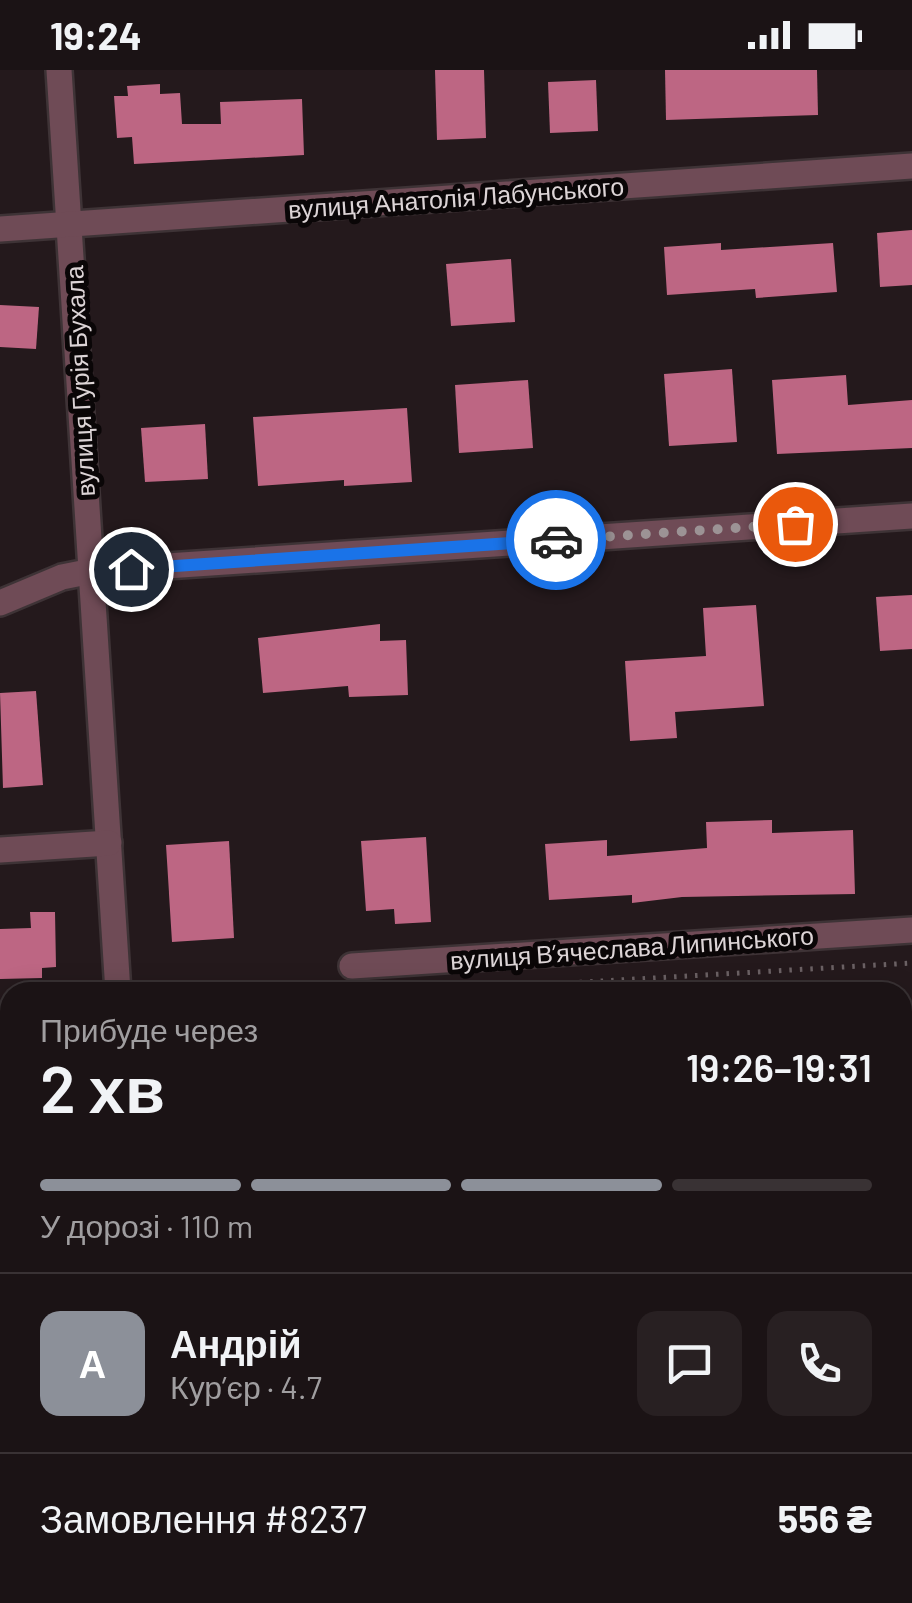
<!DOCTYPE html>
<html lang="uk">
<meta charset="utf-8">
<style>
:root{--surface:#1b1315;--page:#282022;--text:#f1f3f6;--muted:#a09ea0;--line:#393234;--accent:#8c9099}
body{margin:0;font-family:Barlow,sans-serif;background:var(--page);color:var(--text);height:100vh;display:flex;flex-direction:column;font-size:38px;white-space:nowrap}
*{box-sizing:border-box;margin:0}
p{font-size:32px;color:var(--muted)}
.icon{flex:none;width:55px;height:55px;fill:none;stroke:currentColor;stroke-width:2;stroke-linecap:round;stroke-linejoin:round}
.map{position:relative;flex:1;overflow:hidden}
.panel{position:absolute;left:0px;top:912px;width:912px;height:622px;display:flex;flex-direction:column;background:var(--surface);border-radius:30px 30px 0 0;box-shadow:0 5px 25px #0003,0 0 0 2px var(--line)}
.panel>*{flex:none}
.pin{position:absolute;display:grid;place-items:center;width:85px;height:85px;color:#fff;margin:-42px;border:5px solid #fff;border-radius:50%;box-shadow:0 2px 10px #0007}
.courier{position:absolute;display:grid;place-items:center;width:100px;height:100px;margin:-50px;border:8px solid #1a73e8;border-radius:50%;background:#fff;color:#222;box-shadow:0 2px 12px #0007}
.summary em{font-style:normal;font-weight:600}
.summary div{display:flex;flex-direction:column-reverse}
.summary{display:flex;align-items:center;justify-content:space-between;height:170px;padding:0 40px}
h1{font-size:65px;font-weight:600;line-height:75px}
.bar{display:grid;grid-template-columns:repeat(4,1fr);gap:15px 10px;align-content:center;height:120px;padding:0 40px}
.bar i{height:12px;border-radius:8px;background:var(--line)}
.bar .on{background:var(--accent)}
.bar p{grid-column:span 4}
.line{display:flex;align-items:center;gap:25px;padding:0 40px;border-top:2px solid var(--line)}
.line div{flex:1}
.round{display:grid;place-items:center;flex:none;width:105px;height:105px;border-radius:20px;background:var(--page)}
.status{display:flex;justify-content:space-between;align-items:center;height:70px;padding:0 50px;background:var(--surface);direction:ltr}
.status svg{height:28px;fill:currentColor}
.map>svg:first-child{display:block}
.building{fill:#bd6683}
.lines{fill:none;stroke-linecap:round;stroke-linejoin:round}
.service-casing{stroke:#3e3336;stroke-width:19}
.minor-casing{stroke:#3e3336;stroke-width:30}
.path{stroke:#6b6164;stroke-width:5;stroke-dasharray:2.5 8;stroke-linecap:butt}
.service{stroke:#6f4b56;stroke-width:14}
.minor{stroke:#6f4b56;stroke-width:25}
.done{stroke:#9c9395;stroke-width:10;stroke-dasharray:0 18}
.route{stroke:#1a73e8;stroke-width:12}
.labels{text-anchor:middle;stroke-width:10;stroke-linejoin:round;paint-order:stroke}
.street-label{font-size:25px;fill:#dcd4d6;stroke:#0a0607}
</style>
<div class="status"><b>19:24</b><svg viewBox="0 0 49 12"><path d="M0 12V9h3v3zM5 12V6h3v6zM10 12V3h3v9zM15 12V0h3v12zM26 1h20v11H26zM47 4h2v5h-2z"/></svg></div>
<div class="map">
<svg width="912" height="1533" viewBox="0 0 912 1533">
<rect width="100%" height="100%" fill="#24191c"/>
<g class="building">
<polygon points="435,0 484,0 486,68 437,70"/>
<polygon points="665,0 817,0 818,45 666,50"/>
<polygon points="596,10 598,61 550,63 548,12"/>
<polygon points="160,14 160,24 180,23 182,54 221,54 220,32 302,29 304,85 134,94 132,67 117,68 114,26 128,26 127,16"/>
<polygon points="912,160 912,215 880,217 877,163"/>
<polygon points="721,173 721,180 833,173 837,222 756,228 755,219 667,225 664,177"/>
<polygon points="511,189 515,252 451,256 446,194"/>
<polygon points="0,235 39,237 36,279 0,277"/>
<polygon points="732,299 737,372 669,376 664,304"/>
<polygon points="846,305 848,335 912,330 912,378 777,384 772,310"/>
<polygon points="528,310 533,378 459,383 455,315"/>
<polygon points="407,338 412,412 344,416 344,410 258,416 253,347"/>
<polygon points="205,354 208,409 145,412 141,358"/>
<polygon points="912,525 912,579 880,581 876,527"/>
<polygon points="756,535 764,636 675,642 677,668 630,671 625,591 706,586 703,538"/>
<polygon points="380,554 380,571 406,570 408,625 349,627 348,616 263,623 258,568"/>
<polygon points="36,621 43,715 3,718 0,623"/>
<polygon points="772,750 772,763 853,760 855,824 682,827 632,833 632,825 549,830 545,774 607,770 607,786 707,778 706,752"/>
<polygon points="426,767 431,852 395,854 394,839 366,841 361,771"/>
<polygon points="229,771 234,868 172,872 166,775"/>
<polygon points="30,842 55,842 56,897 42,898 42,908 0,909 0,859 31,858"/>
</g>
<g class="lines">
<defs>
<g id="service">
<polyline points="902,1004 912,1003"/>
<polyline points="902,1319 909,1421"/>
</g>
<g id="minor">
<polyline points="59,0 118,922"/>
<polyline points="0,159 912,96"/>
<polyline points="0,533 62,507 92,501 912,446"/>
<polyline points="0,780 109,773"/>
<polyline points="352,896 912,860"/>
<polyline points="0,989 10,989"/>
<polyline points="0,1194 10,1193"/>
<polyline points="902,1422 912,1421"/>
<polyline points="0,1487 10,1487"/>
</g>
</defs>
<use href="#service" class="service-casing"/>
<use href="#minor" class="minor-casing"/>
<g class="path">
<polyline points="412,922 912,893"/>
<polyline points="0,1020 10,1019"/>
<polyline points="624,1525 624,1533"/>
</g>
<use href="#service" class="service"/>
<use href="#minor" class="minor"/>
</g>
<g class="lines">
<polyline class="done" points="556,470 795,454"/>
<polyline class="route" points="131,499 556,470"/>
</g>
<g class="labels">
<g class="street-label">
<text transform="translate(456 128) rotate(-4)" y="9">вулиця Анатолія Лабунського</text>
<text transform="translate(80 311) rotate(-93)" y="9">вулиця Гурія Бухала</text>
<text transform="translate(632 878) rotate(-4)" y="9">вулиця Вʼячеслава Липинського</text>
</g>
</g>
</svg>
<div class="pin" style="left:795px;top:454px;background:#ea580c"><svg class="icon" aria-label="bag" viewBox="0 0 24 24"><path d="M5 8h14l-1 12H6zM9 8a3 3 0 0 1 6 0"/></svg></div>
<div class="pin" style="left:131px;top:499px;background:#1f2937"><svg class="icon" aria-label="home" viewBox="0 0 24 24"><path d="M3 11l9-7 9 7M6 9v11h12V9"/></svg></div>
<div class="courier" style="left:556px;top:470px"><svg class="icon" aria-label="car" viewBox="0 0 24 24"><path d="M5 17H2v-5l4-1 3-4h7l3 4 3 1v5h-3M9 17h6M6 11h13"/><circle cx="7" cy="17" r="2"/><circle cx="17" cy="17" r="2"/></svg></div>
<section class="panel">
<div class="summary"><div><h1>2 хв</h1><p>Прибуде через</p></div><em>19:26–19:31</em></div>
<div class="bar"><i class="on"></i><i class="on"></i><i class="on"></i><i></i><p>У дорозі · 110 m</p></div>
<div class="line" style="height:180px"><b class="round" style="background:var(--accent);color:#fff">А</b><div><b>Андрій</b><p>Кур’єр · 4.7</p></div><a class="round"><svg class="icon" aria-label="chat" viewBox="0 0 24 24"><path d="M4 5h16v11H9l-5 4z"/></svg></a><a class="round"><svg class="icon" aria-label="phone" viewBox="0 0 24 24"><path d="M5 4h4l2 5-3 2q2 4 5 5l2-3 5 2v4C11 20 4 13 5 4z"/></svg></a></div>
<div class="line" style="height:130px"><div>Замовлення #8237</div><b>556 ₴</b></div>
</section>
</div>
